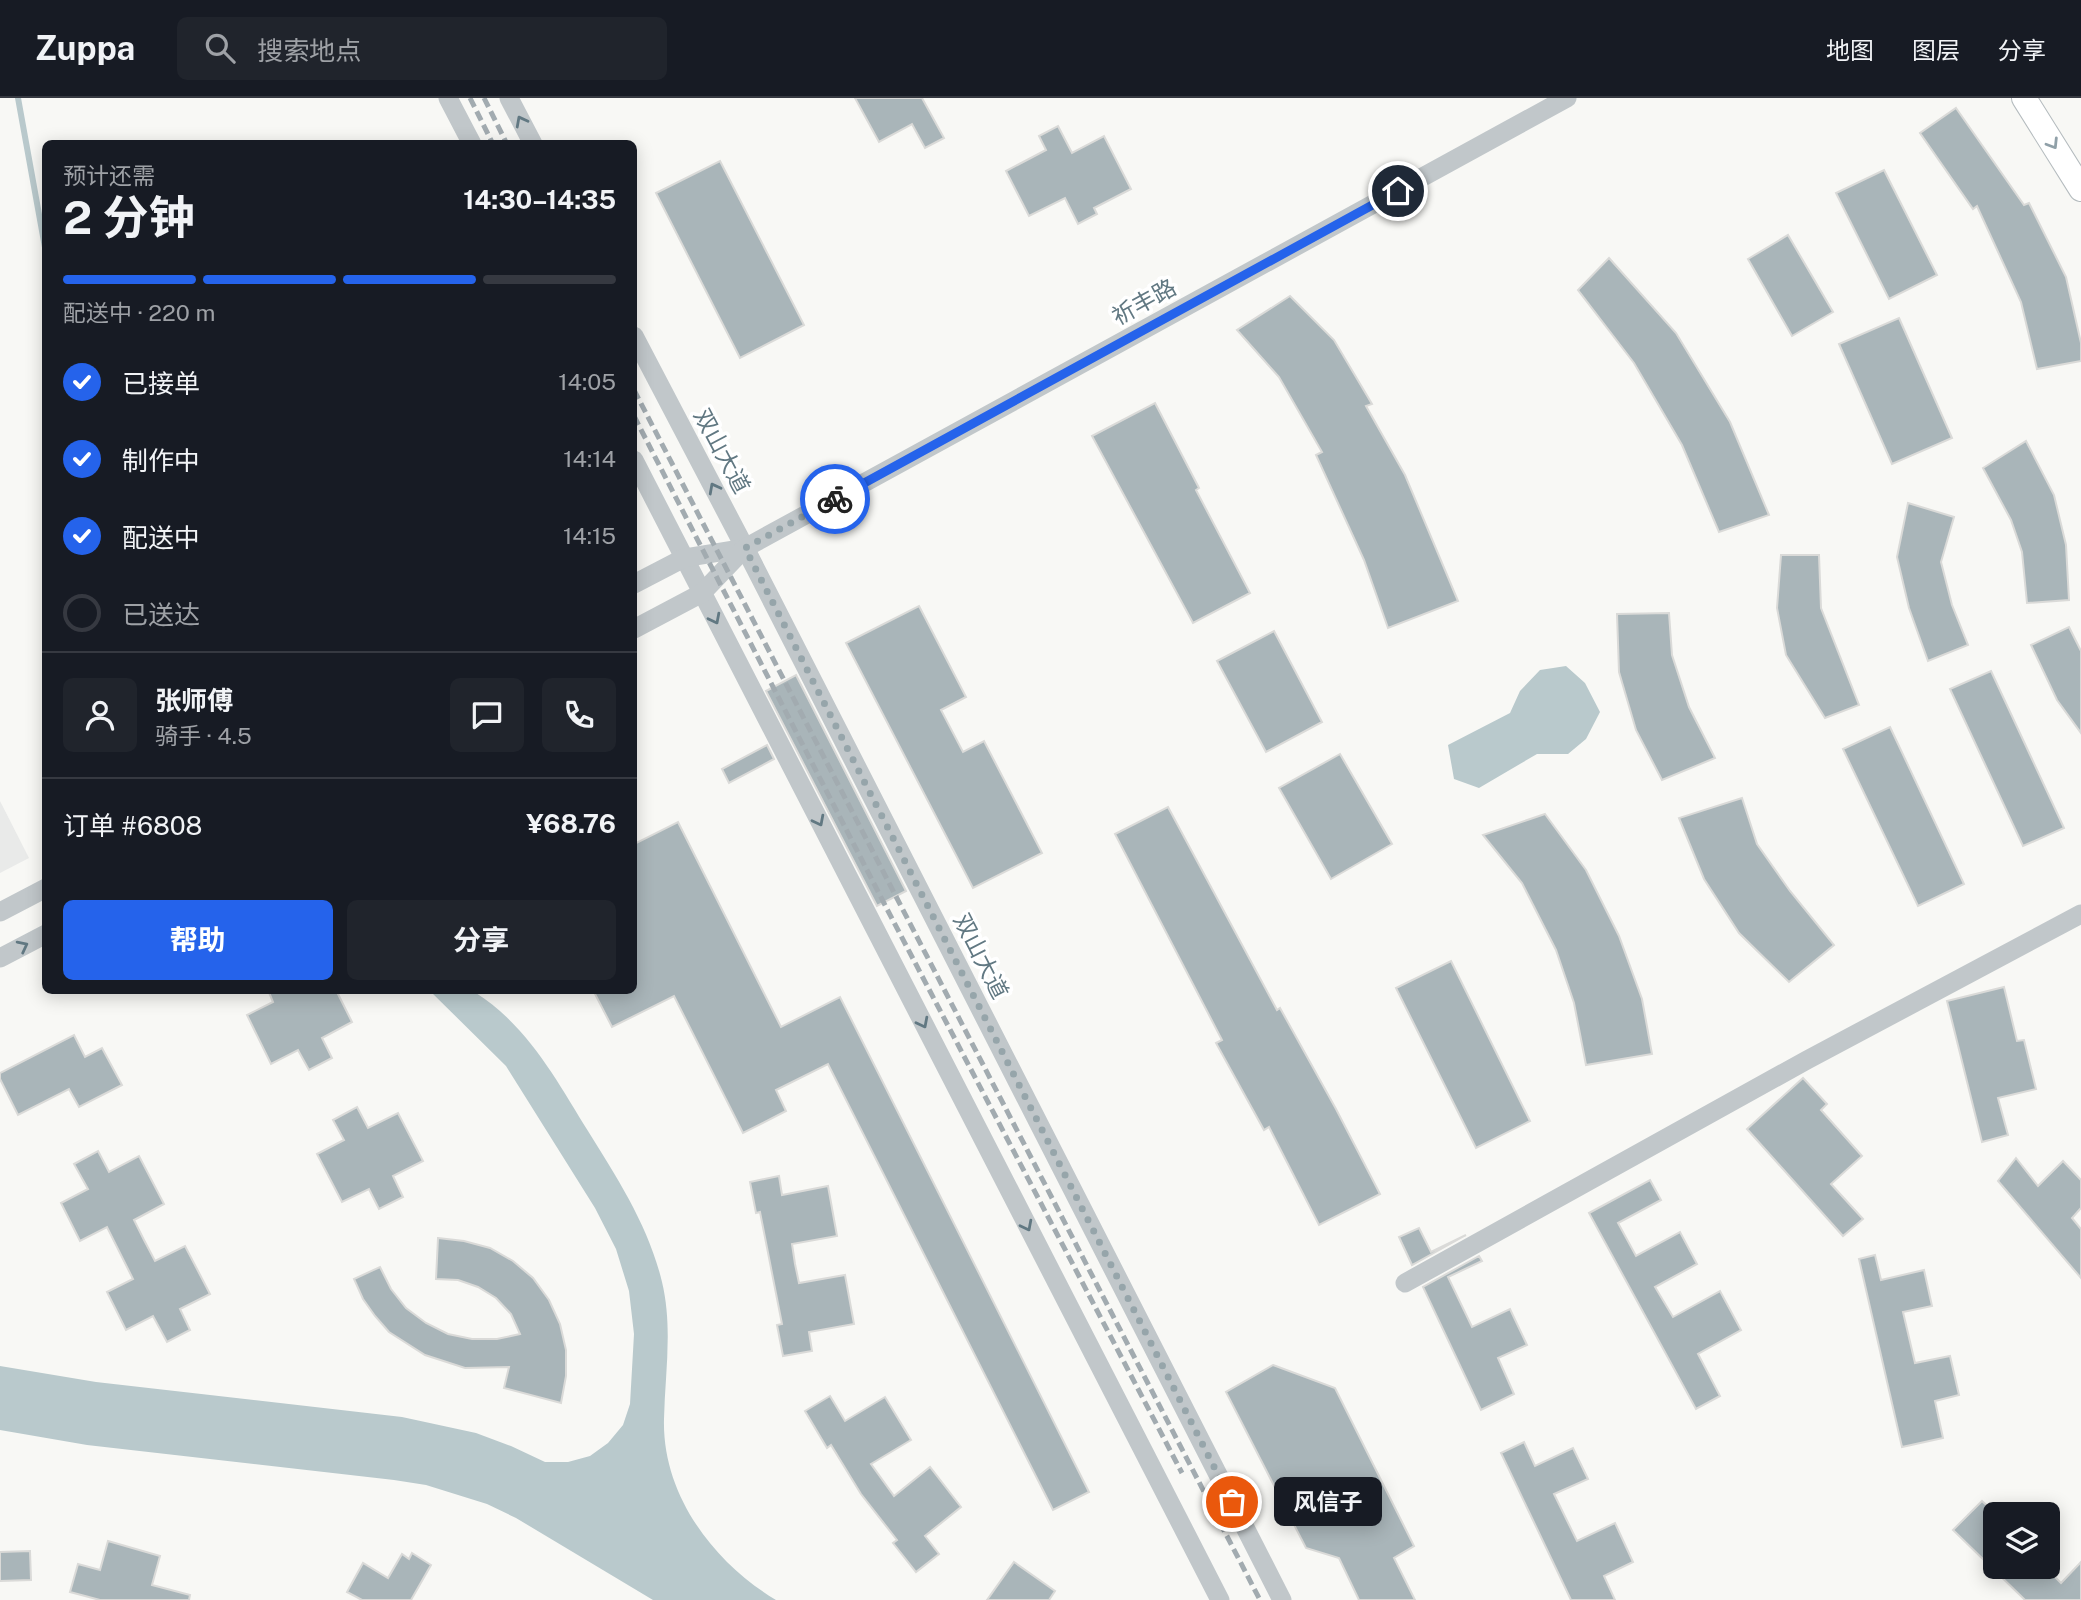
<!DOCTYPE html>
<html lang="zh">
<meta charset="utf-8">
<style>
:root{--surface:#171b24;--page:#20242c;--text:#f1f3f6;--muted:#9ea1a6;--line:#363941;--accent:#2563eb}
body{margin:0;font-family:"Public Sans","Noto Sans SC",sans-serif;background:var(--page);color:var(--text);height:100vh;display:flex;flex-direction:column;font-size:26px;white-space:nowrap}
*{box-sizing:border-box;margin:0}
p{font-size:23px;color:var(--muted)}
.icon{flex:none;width:38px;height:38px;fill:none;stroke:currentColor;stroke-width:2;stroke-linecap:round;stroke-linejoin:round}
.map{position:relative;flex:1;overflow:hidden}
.side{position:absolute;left:42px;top:42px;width:595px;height:854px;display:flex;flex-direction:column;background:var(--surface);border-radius:10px;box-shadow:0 4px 18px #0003}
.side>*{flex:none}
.tools{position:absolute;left:1983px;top:1404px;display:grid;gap:14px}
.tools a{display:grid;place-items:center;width:77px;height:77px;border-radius:10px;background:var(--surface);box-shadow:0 4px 18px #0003;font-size:35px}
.pin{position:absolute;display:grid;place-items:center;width:60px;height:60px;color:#fff;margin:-30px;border:4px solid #fff;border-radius:50%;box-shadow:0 2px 7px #0007}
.courier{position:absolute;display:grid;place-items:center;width:70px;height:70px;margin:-35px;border:5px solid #2563eb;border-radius:50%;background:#fff;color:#222;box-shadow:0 2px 9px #0007}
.bubble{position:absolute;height:49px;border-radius:10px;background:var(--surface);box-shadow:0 4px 18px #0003;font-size:23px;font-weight:700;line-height:49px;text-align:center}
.head em{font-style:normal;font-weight:700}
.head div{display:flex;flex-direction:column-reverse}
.head{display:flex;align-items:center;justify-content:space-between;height:119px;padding:0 21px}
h1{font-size:46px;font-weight:700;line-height:52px}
.bar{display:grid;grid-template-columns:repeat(4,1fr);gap:10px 7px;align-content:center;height:84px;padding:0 21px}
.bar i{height:9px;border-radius:5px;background:var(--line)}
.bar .current{background:var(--accent)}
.bar p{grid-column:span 4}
.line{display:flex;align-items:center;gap:18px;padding:0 21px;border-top:2px solid var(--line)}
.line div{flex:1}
.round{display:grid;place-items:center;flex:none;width:74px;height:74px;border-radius:10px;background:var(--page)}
ol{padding:0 21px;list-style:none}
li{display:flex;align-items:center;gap:21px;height:77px}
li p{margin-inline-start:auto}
li .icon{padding:7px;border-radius:50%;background:var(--accent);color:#fff;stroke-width:4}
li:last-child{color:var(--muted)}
li i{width:38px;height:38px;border:4px solid var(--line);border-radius:50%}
.primary-button{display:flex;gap:14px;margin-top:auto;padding:14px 21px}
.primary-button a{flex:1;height:80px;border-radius:10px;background:var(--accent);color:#fff;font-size:28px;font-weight:700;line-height:80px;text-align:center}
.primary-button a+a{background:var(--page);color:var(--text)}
header{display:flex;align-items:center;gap:42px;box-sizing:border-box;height:98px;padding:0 35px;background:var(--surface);border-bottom:2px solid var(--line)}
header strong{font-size:33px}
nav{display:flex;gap:38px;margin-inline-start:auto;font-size:24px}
.search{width:490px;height:63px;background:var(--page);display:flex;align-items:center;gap:18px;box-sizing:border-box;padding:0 24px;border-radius:10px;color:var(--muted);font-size:26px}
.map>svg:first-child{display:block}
.built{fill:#e9eae9}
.water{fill:#b9c9cc}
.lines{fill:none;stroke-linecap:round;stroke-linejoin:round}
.stream{stroke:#b9c9cc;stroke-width:6}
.building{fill:#a9b5b9;stroke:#dadad8;stroke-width:2}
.major-casing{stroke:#b4bbbe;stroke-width:26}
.minor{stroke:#c1c7ca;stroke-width:19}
.major{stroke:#fff;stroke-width:24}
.rail{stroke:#a2abb0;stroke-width:5;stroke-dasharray:10 5;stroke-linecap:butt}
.oneway{stroke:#617882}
.oneway2{stroke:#90a0a8}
.done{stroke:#96a5aa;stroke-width:7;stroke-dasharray:0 12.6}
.route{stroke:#2563eb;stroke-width:9}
.labels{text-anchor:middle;stroke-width:7;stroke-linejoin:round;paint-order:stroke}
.street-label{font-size:23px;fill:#617882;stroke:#fff}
</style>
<header>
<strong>Zuppa</strong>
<div class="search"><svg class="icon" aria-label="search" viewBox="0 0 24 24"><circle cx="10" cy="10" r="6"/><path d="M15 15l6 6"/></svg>搜索地点</div>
<nav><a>地图</a><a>图层</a><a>分享</a></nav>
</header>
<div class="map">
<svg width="2081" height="1502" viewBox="0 0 2081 1502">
<rect width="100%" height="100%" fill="#f8f8f5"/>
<polygon class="built" points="0,703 29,760 0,775"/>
<g class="water">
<polygon points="1566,568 1585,585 1600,614 1586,641 1568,656 1537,656 1479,690 1454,681 1448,647 1510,615 1520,593 1540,572"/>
<path d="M430,893c10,-1 38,-4 46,2 52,33 81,88 112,138 30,48 61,96 74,151 11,46 3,92 2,137 -2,76 50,144 112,181h-123l-137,-82 -29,-14 -61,-19 -32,-5 -307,-35 -87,-15v-64l96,16 306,35 74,16 35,13 34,16h23l22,-6 18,-13 15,-18 7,-21 4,-70 -5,-43 -13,-42 -21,-41 -89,-142z"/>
</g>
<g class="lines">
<polyline class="stream" points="18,0 46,155"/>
</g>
<g class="building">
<polygon points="855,0 922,0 944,40 925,50 912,26 879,44"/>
<polygon points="1956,10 2024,107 2029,105 2066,179 2081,245 2081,263 2037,271 2021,204 1977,108 1973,111 1920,35"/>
<polygon points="1058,28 1072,55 1104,38 1131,91 1094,110 1097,116 1078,126 1065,100 1029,118 1006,73 1046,52 1039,38"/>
<polygon points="720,63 804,227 740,260 656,95"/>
<polygon points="1884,72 1937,177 1889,201 1836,95"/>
<polygon points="1788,137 1833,214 1792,238 1748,161"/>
<polygon points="1609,160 1676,235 1730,324 1769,417 1719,434 1682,347 1634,265 1578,192"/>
<polygon points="1290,198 1334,242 1372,306 1366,308 1405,377 1458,503 1388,530 1364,462 1316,357 1322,354 1279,279 1237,232"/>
<polygon points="1899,220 1952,340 1892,366 1839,246"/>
<polygon points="1155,305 1199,390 1196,392 1250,495 1193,525 1092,338"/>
<polygon points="2026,343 2054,397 2066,447 2069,502 2027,505 2022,454 2011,422 1983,370"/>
<polygon points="1908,405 1954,419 1941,464 1952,507 1968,547 1928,563 1909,510 1897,459"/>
<polygon points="1781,457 1819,457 1821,510 1859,607 1825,620 1786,557 1777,510"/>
<polygon points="919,508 966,599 941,612 963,654 984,643 1042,755 973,790 846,545"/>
<polygon points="1669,515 1672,557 1689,609 1715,660 1662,682 1636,632 1619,574 1617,516"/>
<polygon points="2069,529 2081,553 2081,635 2057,602 2031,547"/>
<polygon points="1274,533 1322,624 1266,654 1217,563"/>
<polygon points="1991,573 2064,730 2023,748 1950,591"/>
<polygon points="796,577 906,793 877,808 766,593"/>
<polygon points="1890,629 1964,786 1918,808 1843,651"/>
<polygon points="767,647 774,661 729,685 722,671"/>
<polygon points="1340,656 1392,746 1331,781 1279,690"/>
<polygon points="1742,700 1757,746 1790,793 1834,847 1789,884 1739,835 1704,781 1679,720"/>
<polygon points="1168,709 1277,912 1280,910 1336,1011 1380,1096 1319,1127 1269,1029 1264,1032 1216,945 1222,942 1115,736"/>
<polygon points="1545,716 1586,772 1619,838 1642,901 1652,956 1586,967 1574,905 1556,852 1522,785 1483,737"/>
<polygon points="678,724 781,929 840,899 1089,1394 1053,1412 828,966 776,992 786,1013 743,1035 674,898 612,929 593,892 634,892 634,746"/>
<polygon points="1451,863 1530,1023 1476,1050 1396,890"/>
<polygon points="2004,889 2017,943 2024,942 2036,991 1998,1000 2008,1037 1982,1044 1947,903"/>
<polygon points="268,892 336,892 352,924 322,940 332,960 309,972 298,952 271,966 247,917 273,904"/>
<polygon points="74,937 85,959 102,950 122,987 79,1009 69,991 18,1017 0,981 0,975"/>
<polygon points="1803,980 1827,1006 1821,1012 1862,1058 1831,1086 1863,1121 1843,1138 1747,1031"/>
<polygon points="357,1009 368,1030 398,1015 423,1063 393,1078 403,1099 379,1111 369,1091 342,1104 317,1056 344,1042 333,1022"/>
<polygon points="98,1053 109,1074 139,1058 164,1106 134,1122 144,1142 155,1163 185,1148 210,1196 180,1211 190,1232 167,1244 153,1218 126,1232 107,1194 133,1181 107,1129 80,1143 61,1105 88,1091 74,1066"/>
<polygon points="2016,1060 2038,1088 2063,1063 2081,1082 2081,1110 2072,1120 2081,1131 2081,1180 1998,1083"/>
<polygon points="779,1078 782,1097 828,1088 837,1138 792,1146 795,1166 799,1185 845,1177 854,1226 809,1234 812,1253 783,1258 777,1227 782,1226 760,1114 756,1115 750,1084"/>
<polygon points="1650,1082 1661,1102 1618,1125 1636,1158 1680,1134 1697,1166 1655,1189 1673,1219 1720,1193 1741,1232 1698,1256 1720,1298 1696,1311 1589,1115"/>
<polygon points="1419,1130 1431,1154 1466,1137 1412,1167 1399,1139"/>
<polygon points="438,1140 464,1143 490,1150 513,1163 533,1180 549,1202 560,1226 566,1252 566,1278 561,1305 504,1290 509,1269 465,1270 425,1257 389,1234 375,1218 363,1201 354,1181 380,1169 391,1191 406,1210 426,1225 448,1236 472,1241 497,1241 520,1236 511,1216 496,1200 478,1189 458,1182 436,1181"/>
<polygon points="1875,1157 1881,1182 1924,1172 1932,1208 1903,1214 1915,1265 1950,1258 1959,1297 1935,1303 1943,1340 1902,1349 1859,1161"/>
<polygon points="1479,1158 1482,1163 1448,1179 1472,1229 1510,1211 1527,1247 1498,1260 1514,1296 1481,1312 1423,1189"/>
<polygon points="1273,1267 1335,1290 1414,1448 1394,1460 1415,1502 1359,1502 1339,1460 1306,1450 1226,1294"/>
<polygon points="830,1298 845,1323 885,1299 911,1342 871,1366 894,1398 930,1369 961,1409 925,1438 939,1456 916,1474 893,1445 897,1442 861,1396 831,1347 827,1350 805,1313"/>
<polygon points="1524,1344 1535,1368 1573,1350 1588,1381 1554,1396 1577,1443 1615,1425 1633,1464 1604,1478 1615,1502 1571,1502 1501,1355"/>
<polygon points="1982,1403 1995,1415 1995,1468 2044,1468 2061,1485 2081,1464 2081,1502 2025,1502 1953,1432"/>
<polygon points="108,1443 160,1458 152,1487 190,1497 189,1502 100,1502 70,1494 78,1466 100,1472"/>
<polygon points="30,1453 31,1482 0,1483 0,1454"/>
<polygon points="412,1455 431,1467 411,1502 362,1502 347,1494 363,1465 388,1480 402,1456 409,1461"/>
<polygon points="1014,1464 1055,1493 1049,1502 987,1502"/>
</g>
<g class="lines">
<defs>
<polyline id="major" points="2024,0 2081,91"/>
</defs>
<use href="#major" class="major-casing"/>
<g class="minor">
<polyline points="448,0 472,46"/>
<polyline points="509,0 533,46"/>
<polyline points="634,238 745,450 1282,1502"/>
<polyline points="634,362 1220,1502"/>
<polyline points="634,486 684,460 745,450"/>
<polyline points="634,531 702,495 745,450 1567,0"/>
<polyline points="0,814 46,790"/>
<polyline points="0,860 46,836"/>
<polyline points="1405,1185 1807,962 2081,816"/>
</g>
<use href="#major" class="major"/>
<g class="rail">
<polyline points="470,0 493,46"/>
<polyline points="484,0 507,46"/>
<polyline points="634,292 1260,1502"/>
<polyline points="634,318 887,811 1182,1375"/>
</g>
</g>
<defs><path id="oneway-chevron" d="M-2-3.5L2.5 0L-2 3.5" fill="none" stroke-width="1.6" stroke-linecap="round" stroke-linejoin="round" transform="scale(1.75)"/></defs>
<g class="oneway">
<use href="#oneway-chevron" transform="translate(521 23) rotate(-118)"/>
<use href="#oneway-chevron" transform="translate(714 390) rotate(-118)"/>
<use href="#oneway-chevron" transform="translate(715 521) rotate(63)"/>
<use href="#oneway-chevron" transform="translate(819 723) rotate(63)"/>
<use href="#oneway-chevron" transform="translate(23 848) rotate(-27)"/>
<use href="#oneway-chevron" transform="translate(923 925) rotate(63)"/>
<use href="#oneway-chevron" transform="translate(1027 1128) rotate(63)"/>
</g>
<use class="oneway2" href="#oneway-chevron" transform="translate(2053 46) rotate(58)"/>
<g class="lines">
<polyline class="done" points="835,401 745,450 1232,1404"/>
<polyline class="route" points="835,401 1398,93"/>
</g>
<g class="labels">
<g class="street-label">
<text transform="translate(1144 204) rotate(-29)" y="8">祈丰路</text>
<text transform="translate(722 353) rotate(62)" y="8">双山大道</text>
<text transform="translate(981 858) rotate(63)" y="8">双山大道</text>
</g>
</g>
</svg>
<div class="tools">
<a><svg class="icon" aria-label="layers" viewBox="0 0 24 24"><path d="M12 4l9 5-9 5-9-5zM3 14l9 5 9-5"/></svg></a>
</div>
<div class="pin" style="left:1232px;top:1404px;background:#ea580c"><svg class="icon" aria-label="bag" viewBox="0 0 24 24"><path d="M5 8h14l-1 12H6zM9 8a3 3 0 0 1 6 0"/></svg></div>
<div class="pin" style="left:1398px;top:93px;background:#1f2937"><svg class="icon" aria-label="home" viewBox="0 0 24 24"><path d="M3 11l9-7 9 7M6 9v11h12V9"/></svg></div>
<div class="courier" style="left:835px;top:401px"><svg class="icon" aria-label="bike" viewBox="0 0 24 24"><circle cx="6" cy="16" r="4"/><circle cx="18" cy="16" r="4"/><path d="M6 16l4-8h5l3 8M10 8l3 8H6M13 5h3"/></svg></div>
<div class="bubble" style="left:1274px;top:1379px;width:108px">风信子</div>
<section class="side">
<div class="head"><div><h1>2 分钟</h1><p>预计还需</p></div><em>14:30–14:35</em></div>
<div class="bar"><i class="current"></i><i class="current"></i><i class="current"></i><i></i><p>配送中 · 220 m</p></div>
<ol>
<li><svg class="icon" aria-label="check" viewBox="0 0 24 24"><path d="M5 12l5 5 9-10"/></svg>已接单<p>14:05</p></li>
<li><svg class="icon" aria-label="check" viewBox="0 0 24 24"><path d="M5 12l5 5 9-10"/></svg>制作中<p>14:14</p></li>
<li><svg class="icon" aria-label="check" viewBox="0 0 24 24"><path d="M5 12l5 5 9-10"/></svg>配送中<p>14:15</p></li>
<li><i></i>已送达</li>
</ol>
<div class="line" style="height:126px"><a class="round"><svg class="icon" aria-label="person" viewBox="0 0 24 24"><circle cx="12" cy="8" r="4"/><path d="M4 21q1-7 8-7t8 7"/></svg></a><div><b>张师傅</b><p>骑手 · 4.5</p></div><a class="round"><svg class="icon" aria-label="chat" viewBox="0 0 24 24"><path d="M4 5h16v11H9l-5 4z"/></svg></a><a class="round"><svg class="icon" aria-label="phone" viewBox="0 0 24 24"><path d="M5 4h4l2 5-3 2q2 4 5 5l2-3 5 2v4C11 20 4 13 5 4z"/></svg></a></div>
<div class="line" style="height:91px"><div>订单 #6808</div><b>¥68.76</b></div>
<div class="primary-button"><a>帮助</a><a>分享</a></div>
</section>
</div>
